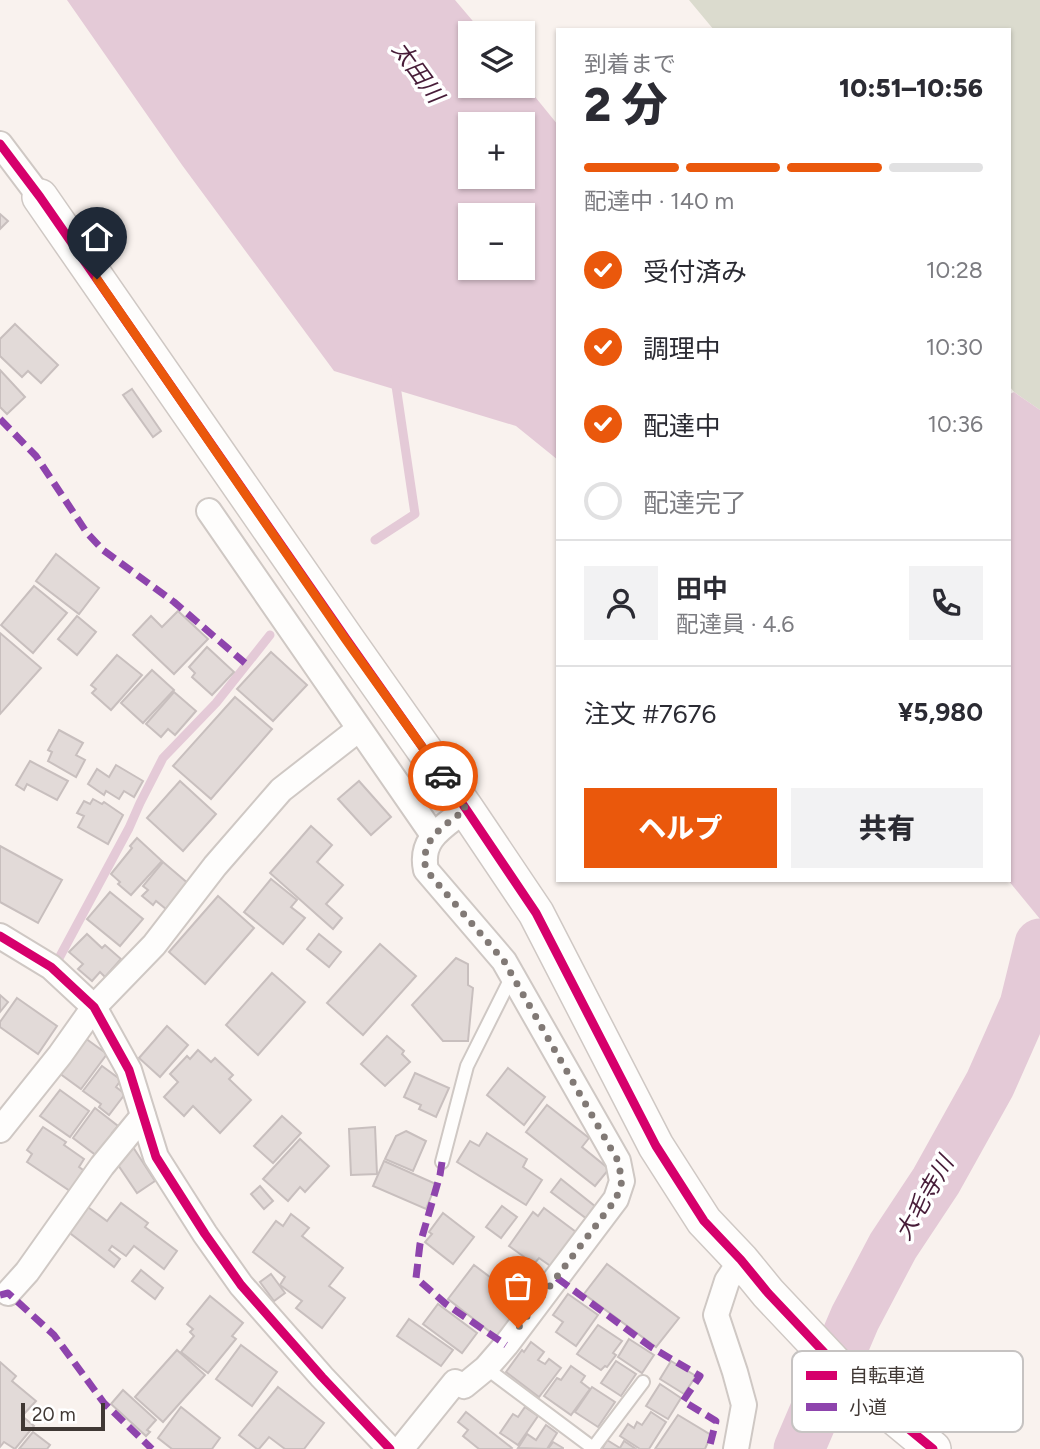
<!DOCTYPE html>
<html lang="ja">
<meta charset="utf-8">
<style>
:root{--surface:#fff;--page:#f2f2f3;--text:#2b2b33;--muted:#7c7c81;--line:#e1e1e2;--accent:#ea580c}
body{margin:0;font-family:Figtree,"Noto Sans JP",sans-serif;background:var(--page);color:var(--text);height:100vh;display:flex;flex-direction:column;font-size:26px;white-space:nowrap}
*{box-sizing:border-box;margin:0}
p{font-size:23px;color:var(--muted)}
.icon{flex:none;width:38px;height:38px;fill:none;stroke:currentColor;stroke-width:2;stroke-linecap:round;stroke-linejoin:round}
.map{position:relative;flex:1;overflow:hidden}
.side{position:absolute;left:556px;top:28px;width:455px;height:854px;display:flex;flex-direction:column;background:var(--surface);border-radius:0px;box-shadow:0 2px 5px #0004}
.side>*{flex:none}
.tools{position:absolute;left:458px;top:21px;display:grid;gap:14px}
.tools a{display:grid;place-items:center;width:77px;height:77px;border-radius:0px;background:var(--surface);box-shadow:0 2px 5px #0004;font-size:35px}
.scale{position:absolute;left:21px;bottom:18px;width:84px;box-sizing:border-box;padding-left:7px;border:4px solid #403834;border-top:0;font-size:19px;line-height:24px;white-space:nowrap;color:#403834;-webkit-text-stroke:5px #fff;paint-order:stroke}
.pin{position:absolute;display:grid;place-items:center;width:60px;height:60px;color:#fff;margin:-72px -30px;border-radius:50% 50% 50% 0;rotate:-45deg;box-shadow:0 0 7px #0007}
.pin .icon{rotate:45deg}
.courier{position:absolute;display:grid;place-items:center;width:70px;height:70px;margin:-35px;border:5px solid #ea580c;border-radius:50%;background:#fff;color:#222;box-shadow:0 2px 9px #0007}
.summary em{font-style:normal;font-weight:800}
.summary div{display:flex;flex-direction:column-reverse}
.summary{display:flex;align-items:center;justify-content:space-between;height:119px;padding:0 28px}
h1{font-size:46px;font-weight:800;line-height:52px}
.bar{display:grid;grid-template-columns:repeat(4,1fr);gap:10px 7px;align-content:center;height:84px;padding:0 28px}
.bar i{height:9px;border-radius:5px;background:var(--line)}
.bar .current{background:var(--accent)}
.bar p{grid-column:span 4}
.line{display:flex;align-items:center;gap:18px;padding:0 28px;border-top:2px solid var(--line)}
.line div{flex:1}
.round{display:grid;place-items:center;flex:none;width:74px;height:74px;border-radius:0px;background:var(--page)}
ol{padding:0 28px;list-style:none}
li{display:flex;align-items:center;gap:21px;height:77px}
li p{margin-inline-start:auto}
li .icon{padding:7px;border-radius:50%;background:var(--accent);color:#fff;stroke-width:4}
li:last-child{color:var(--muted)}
li i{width:38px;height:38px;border:4px solid var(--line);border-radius:50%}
.primary-button{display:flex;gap:14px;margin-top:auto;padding:14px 28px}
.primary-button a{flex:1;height:80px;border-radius:0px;background:var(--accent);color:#fff;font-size:28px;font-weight:800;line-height:80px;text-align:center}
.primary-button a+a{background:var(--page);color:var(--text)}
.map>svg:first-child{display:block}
.green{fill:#dbdbce}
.water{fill:#e4cad7;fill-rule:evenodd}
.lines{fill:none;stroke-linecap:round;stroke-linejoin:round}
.stream{stroke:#e4cad7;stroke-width:9}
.river{stroke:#e4cad7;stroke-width:51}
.building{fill:#e2dad8;stroke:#c8bfbe;stroke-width:2}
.lane-casing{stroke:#cfc8c4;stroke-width:16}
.street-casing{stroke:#cfc8c4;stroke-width:28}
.secondary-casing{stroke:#cfc8c4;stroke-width:38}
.lane{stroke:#fefdfc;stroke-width:12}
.street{stroke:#fefdfc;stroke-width:24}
.secondary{stroke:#fefdfc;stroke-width:35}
.quiet{stroke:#8e44ad;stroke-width:7;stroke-dasharray:14 7;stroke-linecap:butt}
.cycleway-casing{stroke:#fff;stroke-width:13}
.cycleway{stroke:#d6006c;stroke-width:9}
.done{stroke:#817975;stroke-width:7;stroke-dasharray:0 12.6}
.route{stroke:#ea580c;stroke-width:9}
.labels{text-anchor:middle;stroke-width:7;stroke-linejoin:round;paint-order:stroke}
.water-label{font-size:23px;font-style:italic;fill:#471c38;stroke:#fff}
.key{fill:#fff;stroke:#c6c3c2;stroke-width:2}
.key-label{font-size:19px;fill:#403834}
</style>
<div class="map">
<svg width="1040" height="1449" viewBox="0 0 1040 1449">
<rect width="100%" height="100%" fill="#f9f2ee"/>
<polygon class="green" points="689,0 1040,0 1040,410 1014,392 1010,387 1010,30 714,30"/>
<g class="water">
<path d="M67,0h388l28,33h-12v53h52v-4l35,43v335l-42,-34 -182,-55 -152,-206zM471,124h52v53h-52zM471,215h52v53h-52z"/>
<polygon points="1014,392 1040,410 1040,919 1008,880 1010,880 1010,394"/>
</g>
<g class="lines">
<g class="stream">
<polyline points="375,540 415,514 395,379"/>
<polyline points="58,960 129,828 140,803 163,758 216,703 270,635"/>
</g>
<polyline class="river" points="799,1449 855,1318 893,1246 936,1181 990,1084 1025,1005 1040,944"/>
</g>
<g class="building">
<polygon points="0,214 8,221 0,229"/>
<polygon points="15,324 58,365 41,383 28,371 22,377 0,356 0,339"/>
<polygon points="0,370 25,397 7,414 0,407"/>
<polygon points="132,389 161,431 153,437 123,395"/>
<polygon points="56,554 99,588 79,614 36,581"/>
<polygon points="34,586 67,613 33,653 1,625"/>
<polygon points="178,611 208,639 174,674 133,635 151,616 162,627"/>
<polygon points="77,616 96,632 77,655 58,639"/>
<polygon points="0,633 41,668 0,714"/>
<polygon points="207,647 234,672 212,695 192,677 195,673 189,667"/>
<polygon points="271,652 307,685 273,721 237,689"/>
<polygon points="117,655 142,675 111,710 92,693 96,689 91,685"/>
<polygon points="152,670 174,690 143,723 121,703"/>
<polygon points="174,692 196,711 175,735 168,729 161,737 146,724"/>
<polygon points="235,697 272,729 211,799 173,766"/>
<polygon points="59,730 83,743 76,755 85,760 76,777 48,761 52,752 48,750"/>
<polygon points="30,761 68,781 57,800 27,784 24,790 16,785"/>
<polygon points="116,765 143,781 134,797 124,791 119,799 106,791 104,795 88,784 97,769 109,777"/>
<polygon points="180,781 216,814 183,851 147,818"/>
<polygon points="359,781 391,817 371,835 338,799"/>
<polygon points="93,799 102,804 104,802 123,815 108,844 78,827 84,816 77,813 84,801 90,804"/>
<polygon points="311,826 332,845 317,862 343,885 326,904 342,918 333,929 270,873"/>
<polygon points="137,838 162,861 131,895 118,884 120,882 111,874 132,848 130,846"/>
<polygon points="0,846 62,880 38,923 0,902"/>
<polygon points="163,862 190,885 176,897 166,909 156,901 153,905 142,896 148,890 143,886"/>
<polygon points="271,879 297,900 291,907 305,918 283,944 244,912"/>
<polygon points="110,892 143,919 120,946 87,919"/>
<polygon points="218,896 254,928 205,984 169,952"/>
<polygon points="87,934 102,948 105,945 121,959 105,977 100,972 92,981 78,969 83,964 69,952"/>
<polygon points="319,934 341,952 329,967 307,949"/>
<polygon points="380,944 416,976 363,1035 327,1003"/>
<polygon points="456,958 468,964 468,985 473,988 468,1041 443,1041 412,1005"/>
<polygon points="272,973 305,1002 258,1055 226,1025"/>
<polygon points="0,995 8,1002 0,1012"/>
<polygon points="17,998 57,1026 38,1054 0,1027 0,1022"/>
<polygon points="167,1026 188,1045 160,1077 139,1058"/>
<polygon points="387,1036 404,1051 402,1054 410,1062 385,1086 361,1064"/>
<polygon points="85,1038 107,1054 81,1089 59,1073"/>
<polygon points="198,1050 211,1062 215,1058 233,1075 229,1079 251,1100 220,1133 193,1106 184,1116 164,1097 178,1082 170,1074 187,1056 190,1059"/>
<polygon points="102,1066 121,1080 116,1087 125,1094 109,1115 99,1107 101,1104 83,1091"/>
<polygon points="508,1068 545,1097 524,1125 487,1095"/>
<polygon points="415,1073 449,1088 436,1117 419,1109 421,1105 404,1097"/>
<polygon points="60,1090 89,1111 70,1137 40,1116"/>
<polygon points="547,1105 589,1138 582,1147 609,1169 595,1186 526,1132"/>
<polygon points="95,1108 118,1126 112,1133 118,1137 101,1159 73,1138"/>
<polygon points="282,1116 301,1133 273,1163 254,1146"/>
<polygon points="43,1127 66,1142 64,1145 84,1159 79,1167 86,1172 73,1193 27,1162 32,1154 27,1150"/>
<polygon points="375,1127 377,1174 351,1175 349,1129"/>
<polygon points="406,1131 426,1141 413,1171 385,1159 396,1136"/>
<polygon points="487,1133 527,1159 523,1167 542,1180 526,1205 457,1162 470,1141 479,1146"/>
<polygon points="300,1139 329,1166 305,1192 300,1187 288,1201 263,1179"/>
<polygon points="131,1144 155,1181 137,1193 112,1156"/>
<polygon points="384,1161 436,1184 426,1209 373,1186"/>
<polygon points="561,1179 596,1207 587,1219 551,1192"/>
<polygon points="260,1186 273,1201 264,1209 251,1194"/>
<polygon points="81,1202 107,1221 121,1203 148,1223 145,1227 177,1251 164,1269 134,1246 126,1256 112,1246 109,1250 120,1259 114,1267 62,1227"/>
<polygon points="502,1206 517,1217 501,1238 486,1227"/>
<polygon points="544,1208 576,1232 552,1267 539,1258 534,1264 509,1246 533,1212 538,1216"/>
<polygon points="443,1213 474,1237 453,1264 425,1242 432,1234 429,1232"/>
<polygon points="291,1214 309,1228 302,1236 343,1268 329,1286 345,1298 322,1328 296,1308 302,1301 280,1285 285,1277 253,1252 276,1221 283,1226"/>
<polygon points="607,1264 679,1318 656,1347 584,1294"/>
<polygon points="474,1265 519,1299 507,1315 512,1320 498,1338 448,1299"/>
<polygon points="141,1270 163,1288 155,1299 132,1281"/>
<polygon points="271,1274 285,1293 274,1301 260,1282"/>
<polygon points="568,1294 598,1315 576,1346 556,1332 563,1322 553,1315"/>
<polygon points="210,1296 243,1323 232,1336 236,1339 208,1373 181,1352 194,1336 190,1332 193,1329 187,1324"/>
<polygon points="438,1304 477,1333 462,1353 423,1324"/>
<polygon points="409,1319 453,1350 441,1366 397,1336"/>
<polygon points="598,1325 622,1341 613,1353 616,1355 607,1367 605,1366 601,1370 577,1354"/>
<polygon points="629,1339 654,1355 642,1373 618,1357"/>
<polygon points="531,1342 544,1352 538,1360 545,1364 549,1359 561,1368 539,1397 506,1372 522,1350 524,1352"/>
<polygon points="241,1345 277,1372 252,1406 216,1379"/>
<polygon points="177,1350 205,1375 163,1422 135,1397"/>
<polygon points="616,1361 636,1374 621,1396 601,1383"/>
<polygon points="671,1361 696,1376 684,1394 660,1379"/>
<polygon points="0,1362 16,1376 12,1381 36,1401 22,1416 34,1426 15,1449 4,1442 0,1447"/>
<polygon points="571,1366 585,1376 581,1382 590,1389 571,1415 544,1396 557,1378 561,1380"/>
<polygon points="660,1384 681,1398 668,1419 646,1406"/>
<polygon points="278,1387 324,1423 304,1449 285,1449 269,1437 259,1449 257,1449 239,1435"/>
<polygon points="592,1387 615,1402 598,1427 575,1412"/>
<polygon points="123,1390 156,1420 147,1430 150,1432 146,1436 111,1404"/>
<polygon points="181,1407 220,1438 212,1449 172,1449 158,1438"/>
<polygon points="525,1407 538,1416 518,1445 500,1433 513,1414 518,1417"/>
<polygon points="466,1412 512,1448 511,1449 479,1449 463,1436 468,1430 458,1422"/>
<polygon points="651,1412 666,1422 649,1449 640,1449 620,1436 628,1424 634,1428 637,1422 642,1425"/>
<polygon points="678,1415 711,1435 705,1449 655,1449"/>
<polygon points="546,1425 557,1433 547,1449 518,1448 527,1434 536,1440"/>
<polygon points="33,1432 50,1445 47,1449 19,1449"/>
<polygon points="607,1440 620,1448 624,1441 636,1449 602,1449"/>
<polygon points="553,1442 563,1448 563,1449 548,1449"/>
</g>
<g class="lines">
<defs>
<g id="lane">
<polyline points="442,1162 467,1066 512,976"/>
<polyline points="486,1368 593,1448 643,1382"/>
</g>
<g id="street">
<polyline points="0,144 40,197"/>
<polyline points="209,511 433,835"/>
<polyline points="0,936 51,967 94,1007 129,1070 156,1157 205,1234 241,1285 322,1377 390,1449"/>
<polyline points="0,1130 60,1055 94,1007 154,945 215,866 281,790 359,729"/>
<polyline points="8,1293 27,1272 102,1166 143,1116"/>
<path d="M401,1449l54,-67 9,4 22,-18 20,-23 110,-146 6,-18 -4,-20 -114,-200 -78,-91c-7,-32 18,-43 40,-61"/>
<polyline points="736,1449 744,1405 735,1372 716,1315 727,1281 741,1260"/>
</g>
<polyline id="secondary" points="40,197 347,640 466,809 536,913 656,1146 704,1221 741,1260 768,1293 852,1382 933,1449"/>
</defs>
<use href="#lane" class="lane-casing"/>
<use href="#street" class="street-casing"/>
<use href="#secondary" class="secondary-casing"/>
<use href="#lane" class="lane"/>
<use href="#street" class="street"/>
<use href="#secondary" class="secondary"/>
<g class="quiet">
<polyline points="0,419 36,456 87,533 103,550 174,602 245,663"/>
<polyline points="442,1162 440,1175 420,1244 416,1278 446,1304 506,1345"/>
<polyline points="557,1278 651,1347 700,1376 683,1401 716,1421 709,1449"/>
<polyline points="0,1295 8,1293 54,1335 104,1403 152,1449"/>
</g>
<defs>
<g id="cycleway">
<polyline points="0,144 40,197 347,640 466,809 536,913 656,1146 704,1221 741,1260 768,1293 852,1382 933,1449"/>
<polyline points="0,936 51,967 94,1007 129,1070 156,1157 205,1234 241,1285 322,1377 390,1449"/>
</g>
</defs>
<use href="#cycleway" class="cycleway-casing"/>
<use href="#cycleway" class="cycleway"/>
</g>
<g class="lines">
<path class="done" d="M443,776l23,33c-22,18 -47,29 -40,61l78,91 114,200 4,20 -6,18 -98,129"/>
<polyline class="route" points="97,279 346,640 443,776"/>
</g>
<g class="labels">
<g class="water-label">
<text transform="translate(418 72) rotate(54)" y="8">太田川</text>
<text transform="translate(924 1198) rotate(-60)" y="8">大毛寺川</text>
</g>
</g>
<rect x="792" y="1351" width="231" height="81" rx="10" class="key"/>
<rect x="806" y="1371" width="31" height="9" fill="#d6006c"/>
<rect x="806" y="1403" width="31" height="8" fill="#8e44ad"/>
<g class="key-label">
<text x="849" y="1382">自転車道</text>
<text x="849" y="1414">小道</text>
</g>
</svg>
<div class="tools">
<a><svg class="icon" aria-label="layers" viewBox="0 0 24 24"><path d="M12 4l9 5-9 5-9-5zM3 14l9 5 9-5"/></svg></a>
<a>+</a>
<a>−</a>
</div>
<div class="scale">20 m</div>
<div class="pin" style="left:518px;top:1328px;background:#ea580c"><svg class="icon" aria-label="bag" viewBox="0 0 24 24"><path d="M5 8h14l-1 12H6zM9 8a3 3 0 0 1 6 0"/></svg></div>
<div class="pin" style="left:97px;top:279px;background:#1f2937"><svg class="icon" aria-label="home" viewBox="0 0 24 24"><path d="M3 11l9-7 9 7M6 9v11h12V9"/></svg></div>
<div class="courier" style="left:443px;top:776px"><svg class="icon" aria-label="car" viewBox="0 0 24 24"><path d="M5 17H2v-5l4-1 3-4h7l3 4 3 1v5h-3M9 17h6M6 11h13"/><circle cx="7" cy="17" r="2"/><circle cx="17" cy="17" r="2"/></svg></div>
<section class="side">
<div class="summary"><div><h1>2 分</h1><p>到着まで</p></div><em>10:51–10:56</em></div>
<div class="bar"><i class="current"></i><i class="current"></i><i class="current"></i><i></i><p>配達中 · 140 m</p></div>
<ol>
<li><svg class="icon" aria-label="check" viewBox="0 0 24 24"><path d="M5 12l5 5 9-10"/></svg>受付済み<p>10:28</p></li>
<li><svg class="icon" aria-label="check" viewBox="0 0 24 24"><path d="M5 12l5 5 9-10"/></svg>調理中<p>10:30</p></li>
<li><svg class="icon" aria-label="check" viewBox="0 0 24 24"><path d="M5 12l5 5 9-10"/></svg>配達中<p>10:36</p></li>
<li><i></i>配達完了</li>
</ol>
<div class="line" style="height:126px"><a class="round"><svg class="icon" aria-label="person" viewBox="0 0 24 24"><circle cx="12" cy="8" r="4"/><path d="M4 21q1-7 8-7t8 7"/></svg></a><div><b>田中</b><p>配達員 · 4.6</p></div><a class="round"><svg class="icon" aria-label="phone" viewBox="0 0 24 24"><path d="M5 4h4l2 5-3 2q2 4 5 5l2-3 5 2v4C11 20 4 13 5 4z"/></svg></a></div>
<div class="line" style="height:91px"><div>注文 #7676</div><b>¥5,980</b></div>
<div class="primary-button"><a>ヘルプ</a><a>共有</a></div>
</section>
</div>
